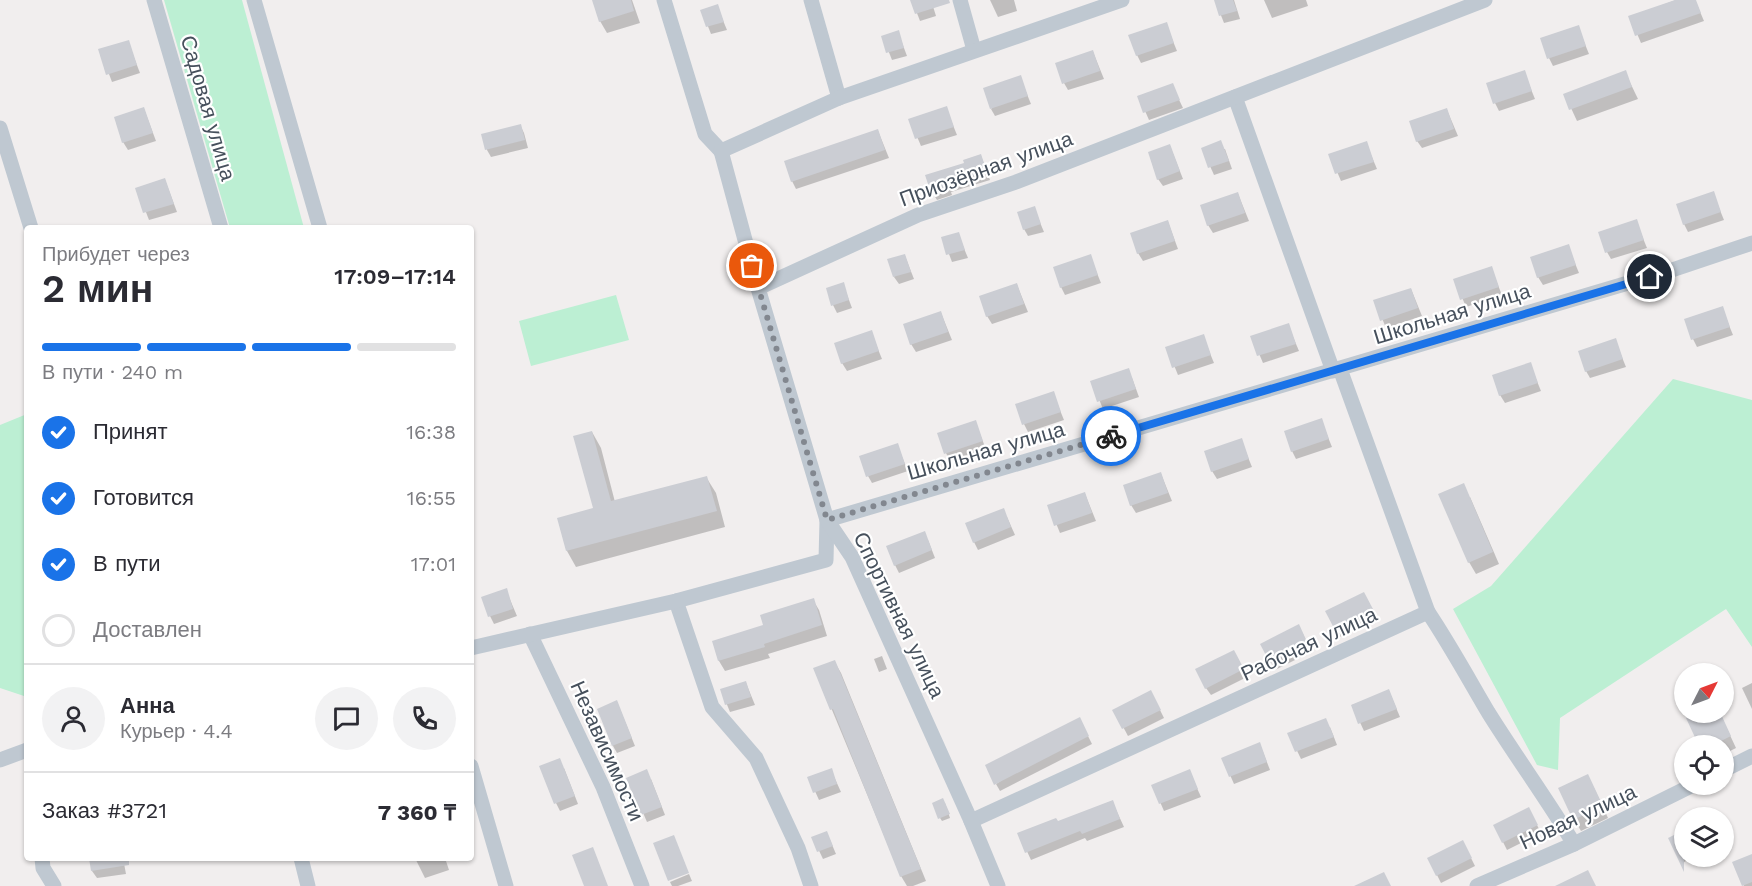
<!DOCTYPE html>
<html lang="ru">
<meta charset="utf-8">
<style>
:root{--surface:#fff;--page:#f2f2f3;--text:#2b2b33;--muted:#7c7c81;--line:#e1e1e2;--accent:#1a73e8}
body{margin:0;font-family:"Work Sans",sans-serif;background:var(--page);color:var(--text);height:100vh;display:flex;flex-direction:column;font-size:22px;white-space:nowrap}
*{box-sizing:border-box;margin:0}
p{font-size:20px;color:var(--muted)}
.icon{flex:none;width:33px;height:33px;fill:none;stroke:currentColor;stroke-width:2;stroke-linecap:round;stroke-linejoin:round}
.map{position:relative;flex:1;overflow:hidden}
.drawer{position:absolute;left:24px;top:225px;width:450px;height:636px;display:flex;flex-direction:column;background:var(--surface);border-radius:6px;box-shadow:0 2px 4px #0004}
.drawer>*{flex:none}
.needle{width:39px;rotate:48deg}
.buttons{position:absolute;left:1674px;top:663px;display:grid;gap:12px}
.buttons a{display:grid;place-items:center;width:60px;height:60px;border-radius:50%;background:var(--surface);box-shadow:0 2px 4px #0004;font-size:30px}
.pin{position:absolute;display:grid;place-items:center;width:51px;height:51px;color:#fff;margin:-26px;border:3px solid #fff;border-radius:50%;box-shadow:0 2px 6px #0007}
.courier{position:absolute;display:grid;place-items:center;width:60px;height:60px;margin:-30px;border:4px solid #1a73e8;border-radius:50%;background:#fff;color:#222;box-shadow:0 2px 8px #0007}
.overview em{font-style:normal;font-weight:600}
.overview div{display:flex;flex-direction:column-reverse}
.overview{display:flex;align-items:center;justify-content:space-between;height:102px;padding:0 18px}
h1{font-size:39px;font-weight:600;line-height:45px}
.bar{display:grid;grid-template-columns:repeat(4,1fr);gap:9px 6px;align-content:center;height:72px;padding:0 18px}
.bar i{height:8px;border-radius:4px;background:var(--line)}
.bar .current{background:var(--accent)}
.bar p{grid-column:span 4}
.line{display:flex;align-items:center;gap:15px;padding:0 18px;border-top:2px solid var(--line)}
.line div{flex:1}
.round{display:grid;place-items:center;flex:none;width:63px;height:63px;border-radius:32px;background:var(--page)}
ol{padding:0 18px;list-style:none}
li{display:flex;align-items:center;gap:18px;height:66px}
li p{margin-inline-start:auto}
li .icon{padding:6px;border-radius:50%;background:var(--accent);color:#fff;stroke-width:4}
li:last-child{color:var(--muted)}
li i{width:33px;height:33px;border:3px solid var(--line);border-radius:50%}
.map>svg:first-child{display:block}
.green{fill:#bcefd3}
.shadow{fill:#0003}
.building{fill:#cbcdd3}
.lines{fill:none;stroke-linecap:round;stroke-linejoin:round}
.minor{stroke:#bfc8d1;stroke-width:15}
.done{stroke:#82878f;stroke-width:6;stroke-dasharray:0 10.8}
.route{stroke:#1a73e8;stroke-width:8}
.labels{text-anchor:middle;stroke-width:4.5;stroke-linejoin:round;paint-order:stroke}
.street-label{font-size:21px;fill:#46505c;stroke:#fff}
</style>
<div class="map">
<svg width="1752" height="886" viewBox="0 0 1752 886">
<rect width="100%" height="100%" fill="#f1eeee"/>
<g class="green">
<polygon points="164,0 242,0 304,228 230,228"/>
<polygon points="616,295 629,340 531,366 519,321"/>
<polygon points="1673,379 1752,400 1752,647 1726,609 1560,718 1558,770 1537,765 1453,609 1491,586"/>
<polygon points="27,414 27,697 0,688 0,425"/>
</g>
<g class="shadow">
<polygon points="594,0 632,0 640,23 607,33 600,21"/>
<polygon points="912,0 931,0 936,16 920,21"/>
<polygon points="990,0 1014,0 1017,11 998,17"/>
<polygon points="1215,0 1234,0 1240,19 1224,23"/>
<polygon points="1264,0 1306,0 1308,6 1272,18"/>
<polygon points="1676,0 1695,0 1704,21 1641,43 1630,17"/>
<polygon points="717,6 727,30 711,34 702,11"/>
<polygon points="1166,24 1177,51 1141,63 1137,55"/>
<polygon points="1578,27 1589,54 1553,66 1549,58"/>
<polygon points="898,32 907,56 892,60 883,37"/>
<polygon points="128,42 140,73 112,82 100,50"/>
<polygon points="1093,52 1104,79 1068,90 1064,83"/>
<polygon points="1524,72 1535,99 1499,111 1495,103"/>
<polygon points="1625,72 1638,99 1577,121 1565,95"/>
<polygon points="1020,77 1031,104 995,116 991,109"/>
<polygon points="1172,85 1183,108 1149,120 1139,97"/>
<polygon points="946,108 957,135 921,146 910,120"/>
<polygon points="144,109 156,141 128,150 123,142"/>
<polygon points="1447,110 1458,136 1422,148 1417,141"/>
<polygon points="520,125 524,133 528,148 491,157 487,150 483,135"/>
<polygon points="878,131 889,158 796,189 792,181"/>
<polygon points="1366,143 1377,169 1341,181 1330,155"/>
<polygon points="1170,146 1183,179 1163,186 1158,179"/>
<polygon points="1202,148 1225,149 1232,169 1214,175"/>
<polygon points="981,156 990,180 951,192 952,195 937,200 932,192 966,164"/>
<polygon points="165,180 177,212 149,220 137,189"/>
<polygon points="1713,193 1724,220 1688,232 1684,224"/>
<polygon points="1238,194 1249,221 1213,233 1208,225"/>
<polygon points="1034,208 1044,232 1028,236 1024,229"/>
<polygon points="1636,221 1647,248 1611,259 1607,252"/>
<polygon points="1168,222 1178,249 1143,261 1138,253"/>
<polygon points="958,234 968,258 952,262 943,238"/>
<polygon points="1568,246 1579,273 1543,285 1538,277"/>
<polygon points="905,256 914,279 899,284 894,277"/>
<polygon points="1090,256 1101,283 1065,295 1061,287"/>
<polygon points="1491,268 1502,295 1466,307 1455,280"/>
<polygon points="843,284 852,308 837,313 833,305"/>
<polygon points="1017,285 1028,312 992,324 987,316"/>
<polygon points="1411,289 1422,316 1386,328 1375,301"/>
<polygon points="1722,308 1733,335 1697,347 1693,339"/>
<polygon points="941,313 952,340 916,352 911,344"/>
<polygon points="1288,325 1299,351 1263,363 1252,337"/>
<polygon points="871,332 882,359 847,371 842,363"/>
<polygon points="1203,336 1214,363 1178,375 1167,348"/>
<polygon points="1615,340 1626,367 1590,378 1586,371"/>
<polygon points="1530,364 1541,391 1505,403 1500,395"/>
<polygon points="1132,378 1139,397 1103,409 1092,382"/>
<polygon points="1053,393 1064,420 1028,432 1024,424"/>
<polygon points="1321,420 1332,447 1296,459 1292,451"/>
<polygon points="975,422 986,449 950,461 946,453"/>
<polygon points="592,432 601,448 615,502 706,477 716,493 725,527 576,567 567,551 558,519 595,509"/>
<polygon points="1241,440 1252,467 1217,479 1212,471"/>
<polygon points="897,445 908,471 872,483 868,476"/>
<polygon points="1161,474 1172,501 1136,513 1131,505"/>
<polygon points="1085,494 1096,521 1060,533 1049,506"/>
<polygon points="1470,497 1499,564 1476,574 1469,562"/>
<polygon points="1007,517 1015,535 978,550 974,542"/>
<polygon points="928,540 935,558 899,573 895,565"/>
<polygon points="506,590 517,616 494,624 490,616"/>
<polygon points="813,600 819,610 827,636 768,654 770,658 725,671 719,661 714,642 765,626"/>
<polygon points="1368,601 1377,619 1340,637 1327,612"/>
<polygon points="1303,634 1311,652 1275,670 1271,662"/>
<polygon points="882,656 887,669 879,672 874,659"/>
<polygon points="1238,659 1247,677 1211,695 1206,688"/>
<polygon points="834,661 841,673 926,881 913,886 907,886 901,876 815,669"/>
<polygon points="746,683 755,705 730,712 721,690"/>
<polygon points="1752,683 1752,709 1742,688"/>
<polygon points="1389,691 1400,717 1364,731 1352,705"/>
<polygon points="1155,700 1164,718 1128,736 1114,710"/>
<polygon points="617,702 635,746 617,753 613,746"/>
<polygon points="1722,718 1736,748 1724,754 1724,746 1701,746"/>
<polygon points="1083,726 1092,744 1000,791 996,784"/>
<polygon points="1330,727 1337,745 1301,759 1289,734"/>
<polygon points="1263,752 1270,770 1234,784 1223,759"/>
<polygon points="564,768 578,804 560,811 556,803"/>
<polygon points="831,770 841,792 819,800 809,778"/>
<polygon points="628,778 651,779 665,815 647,822"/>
<polygon points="1193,779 1201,797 1164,811 1153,786"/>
<polygon points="1594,788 1608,818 1581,831 1574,819"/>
<polygon points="1112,801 1124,827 1087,841 1085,838 1031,860 1019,834 1057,823"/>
<polygon points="945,803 950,818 942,821 940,818"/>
<polygon points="1533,817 1541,833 1507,850 1495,826"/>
<polygon points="1684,832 1684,856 1696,856 1682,863 1670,839"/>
<polygon points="813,838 830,840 836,854 823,859"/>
<polygon points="1467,850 1475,866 1441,883 1437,875"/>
<polygon points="1752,856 1752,886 1744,886 1734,863"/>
<polygon points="90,858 123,858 126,874 97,878 92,871"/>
<polygon points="415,858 445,858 449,870 425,878"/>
<polygon points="689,874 692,881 678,886 672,886 670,882"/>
</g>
<g class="building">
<polygon points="592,0 631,0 634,11 599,22"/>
<polygon points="910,0 949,0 950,3 915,14"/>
<polygon points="1214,0 1233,0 1237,11 1219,16"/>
<polygon points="1675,0 1696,0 1701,13 1635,36 1628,16"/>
<polygon points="718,4 724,22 706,27 700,10"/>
<polygon points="1167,22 1174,43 1136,56 1128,35"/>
<polygon points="1579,25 1586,46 1547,59 1540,38"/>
<polygon points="899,30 904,48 886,53 881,36"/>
<polygon points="129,40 137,65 106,75 98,49"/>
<polygon points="1093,50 1100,71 1062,84 1055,63"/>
<polygon points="1525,70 1532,91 1493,104 1486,83"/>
<polygon points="1626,70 1632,87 1569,110 1563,94"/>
<polygon points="1021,75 1028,96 990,109 983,88"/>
<polygon points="1173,83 1180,100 1143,113 1137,96"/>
<polygon points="947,106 954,127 915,139 908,119"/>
<polygon points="144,107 153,133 122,143 114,117"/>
<polygon points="1447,108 1454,129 1416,142 1409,121"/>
<polygon points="521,124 525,140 485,150 481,134"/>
<polygon points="878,129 885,150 791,182 784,161"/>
<polygon points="1221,140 1229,161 1208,168 1201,148"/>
<polygon points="1367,141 1374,162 1335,174 1328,154"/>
<polygon points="1170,144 1180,171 1157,180 1148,152"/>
<polygon points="981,154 987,172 948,184 949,187 931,193 925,175 964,163 963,160"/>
<polygon points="165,178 174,204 143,213 135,188"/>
<polygon points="1714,191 1721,212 1683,225 1676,204"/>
<polygon points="1238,192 1245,213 1207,226 1200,205"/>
<polygon points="1035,206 1041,224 1023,230 1017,212"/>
<polygon points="1637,219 1644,240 1605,253 1598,232"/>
<polygon points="1168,220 1175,241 1137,254 1130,233"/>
<polygon points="959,232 965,250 946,255 941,237"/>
<polygon points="1569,244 1576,265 1537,278 1530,257"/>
<polygon points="905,254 911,272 893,277 887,259"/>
<polygon points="1091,254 1098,275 1060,288 1053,267"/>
<polygon points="1492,266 1499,287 1460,300 1453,279"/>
<polygon points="844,282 849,300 831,306 826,288"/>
<polygon points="1017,283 1024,304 986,317 979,296"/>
<polygon points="1411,288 1418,308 1380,321 1373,300"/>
<polygon points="1723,306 1730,327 1691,340 1684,319"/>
<polygon points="941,311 948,332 910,345 903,324"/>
<polygon points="1289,323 1296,344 1257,356 1250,336"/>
<polygon points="872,330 879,351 841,364 834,343"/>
<polygon points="1204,334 1211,355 1172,368 1165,347"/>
<polygon points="1616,338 1623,359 1585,372 1578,351"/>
<polygon points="1531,362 1538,383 1499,396 1492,375"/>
<polygon points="1129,368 1136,389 1097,402 1090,381"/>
<polygon points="1054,391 1061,412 1022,425 1015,404"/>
<polygon points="1322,418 1329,439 1291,452 1284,431"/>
<polygon points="976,420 983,441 944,454 937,433"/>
<polygon points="592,431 611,501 707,476 717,511 566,551 557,518 593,508 573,436"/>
<polygon points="1242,438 1249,459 1211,472 1204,451"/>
<polygon points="898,443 905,464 866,477 859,456"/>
<polygon points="1161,472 1168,493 1130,506 1123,485"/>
<polygon points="1464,483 1493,552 1468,563 1438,494"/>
<polygon points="1085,492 1092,513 1054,526 1047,505"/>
<polygon points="1004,508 1011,527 973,543 965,523"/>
<polygon points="925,531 932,550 894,566 886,546"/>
<polygon points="507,588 513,609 488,617 481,597"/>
<polygon points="1364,592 1374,611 1335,630 1325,611"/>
<polygon points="814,598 822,625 764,644 765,647 718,661 712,641 763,625 760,615"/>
<polygon points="1299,624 1308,644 1270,663 1260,644"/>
<polygon points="1234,650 1244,669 1205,689 1195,669"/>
<polygon points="835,660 921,869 900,877 833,709 830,710 813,668"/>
<polygon points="746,681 751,697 725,705 720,689"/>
<polygon points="1389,689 1397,709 1358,724 1351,705"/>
<polygon points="1151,690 1161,710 1122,729 1112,710"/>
<polygon points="617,700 632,738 612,746 597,709"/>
<polygon points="1699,712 1720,712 1731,736 1711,746 1699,746 1686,718"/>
<polygon points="1080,717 1089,736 994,785 985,765"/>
<polygon points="1326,718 1334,737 1295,752 1287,733"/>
<polygon points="1260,742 1267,762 1229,777 1221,758"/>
<polygon points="560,758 575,796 554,804 539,766"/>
<polygon points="832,768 837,784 813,793 807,777"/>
<polygon points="647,769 662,807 641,815 626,778"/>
<polygon points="1190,769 1198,789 1159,804 1151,785"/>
<polygon points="1588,774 1603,806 1573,820 1558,788"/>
<polygon points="943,798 950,814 938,819 932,803"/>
<polygon points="1113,800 1120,819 1082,834 1080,831 1025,853 1017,833 1056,818 1058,821"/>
<polygon points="1529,807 1538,825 1502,843 1493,825"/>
<polygon points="1684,830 1684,872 1668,838"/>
<polygon points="827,831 833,846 817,852 811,837"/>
<polygon points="674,835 689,873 668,881 653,843"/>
<polygon points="1463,840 1472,858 1436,876 1427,858"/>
<polygon points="593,847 608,886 584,886 572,855"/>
<polygon points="1752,854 1752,882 1742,886 1732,862"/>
<polygon points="89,858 129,858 129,865 91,871"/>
<polygon points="1588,870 1596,886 1555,886"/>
<polygon points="1384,872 1391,886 1354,886"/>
</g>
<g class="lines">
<g class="minor">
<polyline points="154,0 221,228"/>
<polyline points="254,0 320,228"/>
<polyline points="664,0 705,134 721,151"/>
<polyline points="811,0 839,98"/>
<polyline points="960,0 974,50"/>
<polyline points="1235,97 1333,371"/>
<polyline points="0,128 31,228"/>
<polyline points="758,288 918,215 1016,182 1485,0"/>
<polyline points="676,601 712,707 756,758 798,848 811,886"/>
<path d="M1428,612c22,33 40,66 60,100 28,45 59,87 86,132"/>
<polyline points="530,634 603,787 642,886"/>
<polyline points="471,648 676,601 826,560 827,520 1672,270 1752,243"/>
<polyline points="0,760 27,750"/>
<polyline points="471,766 506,886"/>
<polyline points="1724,770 1752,756"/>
<polyline points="971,821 1428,612 1340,369"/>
<polyline points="42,858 43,868 54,886"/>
<polyline points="301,858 308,886"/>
<polyline points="998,886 971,821 852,557 827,520 758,288 721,151 839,98 1122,0"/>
<polyline points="1477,886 1574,844 1695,784"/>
</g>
</g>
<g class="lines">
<polyline class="done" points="752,266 827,520 1111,436"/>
<polyline class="route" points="1111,436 1650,277"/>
</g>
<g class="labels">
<g class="street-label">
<text transform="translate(208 108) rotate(74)" y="7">Садовая улица</text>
<text transform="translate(986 169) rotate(-20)" y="7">Приозёрная улица</text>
<text transform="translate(1452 314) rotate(-17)" y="7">Школьная улица</text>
<text transform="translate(986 451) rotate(-16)" y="7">Школьная улица</text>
<text transform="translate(899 615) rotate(64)" y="7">Спортивная улица</text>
<text transform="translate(1309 644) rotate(-25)" y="7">Рабочая улица</text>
<text transform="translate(607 751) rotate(66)" y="7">Независимости</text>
<text transform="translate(1578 817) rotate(-25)" y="7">Новая улица</text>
</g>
</g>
</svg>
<div class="buttons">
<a><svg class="needle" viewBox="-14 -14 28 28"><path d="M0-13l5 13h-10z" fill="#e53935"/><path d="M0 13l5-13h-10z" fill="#7c7c81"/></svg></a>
<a><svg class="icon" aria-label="locate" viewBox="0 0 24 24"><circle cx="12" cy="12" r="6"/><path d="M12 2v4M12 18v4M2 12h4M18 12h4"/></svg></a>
<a><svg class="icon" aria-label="layers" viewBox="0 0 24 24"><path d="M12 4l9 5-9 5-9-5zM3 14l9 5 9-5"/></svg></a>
</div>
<div class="pin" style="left:752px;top:266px;background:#ea580c"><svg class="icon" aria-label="bag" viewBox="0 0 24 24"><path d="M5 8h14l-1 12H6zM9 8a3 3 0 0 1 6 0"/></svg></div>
<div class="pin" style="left:1650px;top:277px;background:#1f2937"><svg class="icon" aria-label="home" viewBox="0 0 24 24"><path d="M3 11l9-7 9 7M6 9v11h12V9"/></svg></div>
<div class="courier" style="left:1111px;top:436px"><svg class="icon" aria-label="bike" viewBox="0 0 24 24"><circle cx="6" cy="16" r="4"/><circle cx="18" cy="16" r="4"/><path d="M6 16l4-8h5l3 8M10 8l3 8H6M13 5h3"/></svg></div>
<section class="drawer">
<div class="overview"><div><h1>2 мин</h1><p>Прибудет через</p></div><em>17:09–17:14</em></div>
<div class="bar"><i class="current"></i><i class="current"></i><i class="current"></i><i></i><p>В пути · 240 m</p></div>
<ol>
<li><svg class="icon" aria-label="check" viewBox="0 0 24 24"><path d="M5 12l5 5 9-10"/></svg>Принят<p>16:38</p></li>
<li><svg class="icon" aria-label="check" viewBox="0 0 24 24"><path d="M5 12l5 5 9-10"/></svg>Готовится<p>16:55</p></li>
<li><svg class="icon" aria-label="check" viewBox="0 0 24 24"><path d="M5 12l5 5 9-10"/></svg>В пути<p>17:01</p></li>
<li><i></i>Доставлен</li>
</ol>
<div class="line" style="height:108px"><a class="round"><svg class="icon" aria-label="person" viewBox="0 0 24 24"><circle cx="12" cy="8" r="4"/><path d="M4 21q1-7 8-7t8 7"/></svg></a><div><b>Анна</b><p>Курьер · 4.4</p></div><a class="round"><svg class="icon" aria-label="chat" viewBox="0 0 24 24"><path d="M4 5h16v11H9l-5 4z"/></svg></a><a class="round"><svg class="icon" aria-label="phone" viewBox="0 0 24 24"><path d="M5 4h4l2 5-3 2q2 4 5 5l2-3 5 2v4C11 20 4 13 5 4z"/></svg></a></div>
<div class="line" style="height:78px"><div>Заказ #3721</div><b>7 360 ₸</b></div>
</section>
</div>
